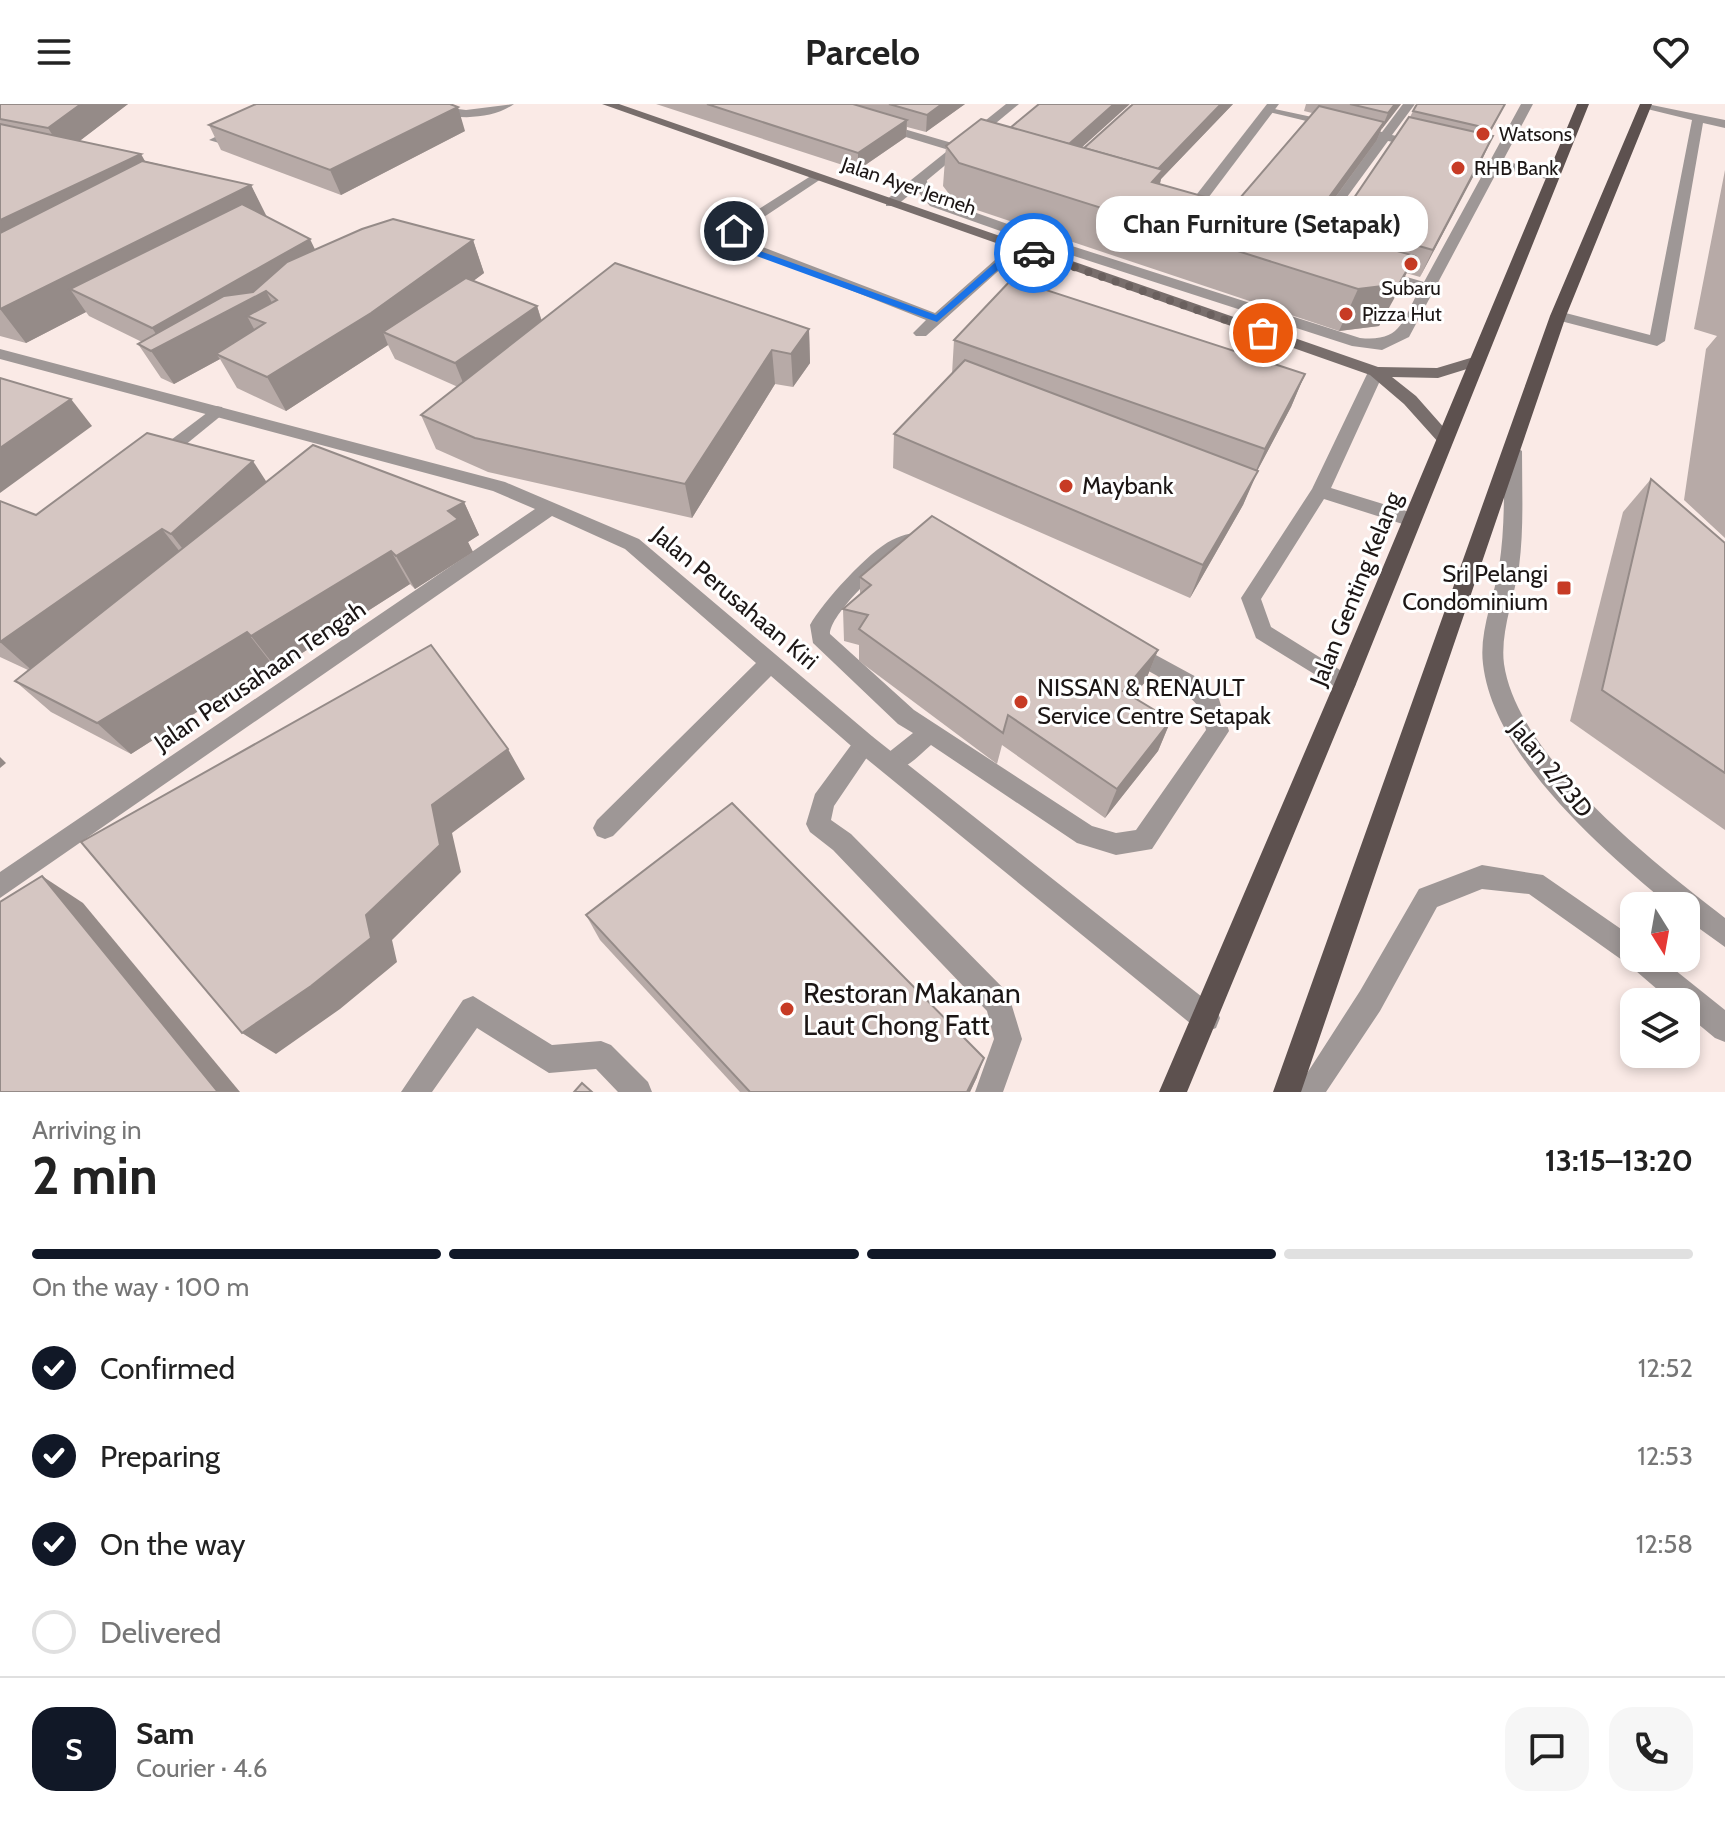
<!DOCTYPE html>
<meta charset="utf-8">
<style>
:root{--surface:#fff;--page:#f6f6f6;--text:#222;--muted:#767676;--line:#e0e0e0;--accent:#111827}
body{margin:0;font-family:Cabin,sans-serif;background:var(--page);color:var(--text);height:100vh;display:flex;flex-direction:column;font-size:30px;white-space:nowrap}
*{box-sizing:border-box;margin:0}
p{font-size:26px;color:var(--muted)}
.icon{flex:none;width:44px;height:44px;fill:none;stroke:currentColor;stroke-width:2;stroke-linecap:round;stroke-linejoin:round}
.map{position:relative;height:988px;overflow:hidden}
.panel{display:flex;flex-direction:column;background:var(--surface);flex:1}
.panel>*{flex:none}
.needle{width:52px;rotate:169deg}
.buttons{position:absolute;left:1620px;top:788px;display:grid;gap:16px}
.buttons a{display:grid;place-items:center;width:80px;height:80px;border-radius:16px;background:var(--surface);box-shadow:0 4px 12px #0003;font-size:40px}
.pin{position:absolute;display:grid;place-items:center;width:68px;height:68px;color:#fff;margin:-34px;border:4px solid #fff;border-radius:50%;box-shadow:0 2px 8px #0007}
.courier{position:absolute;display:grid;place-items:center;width:80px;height:80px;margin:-40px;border:6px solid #1a73e8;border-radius:50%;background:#fff;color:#222;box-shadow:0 2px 10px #0007}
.bubble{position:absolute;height:56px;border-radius:24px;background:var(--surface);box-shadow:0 4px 12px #0003;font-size:26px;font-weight:800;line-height:56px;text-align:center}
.summary em{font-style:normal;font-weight:800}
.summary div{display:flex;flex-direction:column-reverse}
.summary{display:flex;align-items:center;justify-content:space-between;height:136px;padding:0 32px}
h1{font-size:52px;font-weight:800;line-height:60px}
.bar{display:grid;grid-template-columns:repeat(4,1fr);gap:12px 8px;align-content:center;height:96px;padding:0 32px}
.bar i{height:10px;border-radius:6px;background:var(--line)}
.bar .selected{background:var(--accent)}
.bar p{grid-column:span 4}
.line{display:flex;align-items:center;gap:20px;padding:0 32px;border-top:2px solid var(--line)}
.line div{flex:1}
.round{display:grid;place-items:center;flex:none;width:84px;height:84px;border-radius:24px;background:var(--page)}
ol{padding:0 32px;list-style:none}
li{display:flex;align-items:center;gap:24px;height:88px}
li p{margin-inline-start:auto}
li .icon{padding:8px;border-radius:50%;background:var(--accent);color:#fff;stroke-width:4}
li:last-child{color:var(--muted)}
li i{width:44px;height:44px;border:4px solid var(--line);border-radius:50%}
header{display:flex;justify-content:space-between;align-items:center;height:104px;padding:0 32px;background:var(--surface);font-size:36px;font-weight:800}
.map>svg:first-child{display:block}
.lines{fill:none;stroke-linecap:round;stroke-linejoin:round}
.service{fill:#9e9796;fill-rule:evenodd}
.minor{fill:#9e9796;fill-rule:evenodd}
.secondary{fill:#786e6c;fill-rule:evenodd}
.primary{fill:#5d514f;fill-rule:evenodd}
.wall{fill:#b7aaa7}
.shaded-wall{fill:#958b88}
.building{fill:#d5c6c2;stroke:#958b88;stroke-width:2}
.route{fill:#1a73e8}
.done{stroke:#6a605e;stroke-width:8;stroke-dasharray:0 14.4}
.poi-dot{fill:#c73b25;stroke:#fff;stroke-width:3}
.labels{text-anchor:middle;stroke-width:6;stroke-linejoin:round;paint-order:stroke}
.far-poi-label{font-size:20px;fill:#1c1615;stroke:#fff;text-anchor:start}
.far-street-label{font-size:20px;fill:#1c1615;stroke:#fff}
.poi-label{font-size:24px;fill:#1c1615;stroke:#fff;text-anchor:start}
.street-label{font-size:24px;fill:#1c1615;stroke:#fff}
.near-poi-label{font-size:28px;fill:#1c1615;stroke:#fff;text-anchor:start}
</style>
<header><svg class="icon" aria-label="menu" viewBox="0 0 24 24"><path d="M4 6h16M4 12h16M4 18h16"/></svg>Parcelo<svg class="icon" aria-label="heart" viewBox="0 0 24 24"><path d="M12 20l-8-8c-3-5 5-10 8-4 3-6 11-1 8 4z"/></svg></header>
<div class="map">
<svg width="1725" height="988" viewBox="0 0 1725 988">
<rect width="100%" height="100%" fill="#faeae6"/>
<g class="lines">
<g class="service">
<polygon points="282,0 297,0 219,39 209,36"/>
<path d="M418,0l48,6 48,-6c-25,18 -71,17 -96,0z"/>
<polygon points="1403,0 1415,0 1392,31 1425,38 1425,44 1388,37 1306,149 1296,149 1296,143 1377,34 1265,7 1265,3 1382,28"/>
<path d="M1521,0h12l-124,233 -27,13 -30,-4 -312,-101 -110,-39 -11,-13 -4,-14 10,-3 6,16 9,8 110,39 310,99c41,4 42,-16 59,-48l-47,-17 7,-4 45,13z"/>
<polygon points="880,18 976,46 978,49 972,53 876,24 876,20"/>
<polygon points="814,70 824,73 740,129 739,134 935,209 1013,140 1025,143 926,232 916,232 913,229 926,216 724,136 729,124"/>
<polygon points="1376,263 1384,268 1331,384 1419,411 1421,416 1412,423 1324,395 1261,495 1271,523 1353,574 1356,580 1353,586 1345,589 1256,534 1241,494 1312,385 1368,268"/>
<polygon points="216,302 222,303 224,307 222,311 163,359 151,359 148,355 151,351"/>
<path d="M928,427l272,148 19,20 10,32 -77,118 -36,6 -39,-12 -146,-98c-13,11 -30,31 -47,25l-3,-7 3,-7 29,-23 -15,-9 -85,-81 -3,-18c12,-22 59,-74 82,-85 12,-6 23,-8 36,-9zM925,441l259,146 17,18 5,21 -70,100 -20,3 -24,-7 -178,-116 -84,-76c0,-20 53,-69 71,-82 7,-5 15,-6 24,-7z"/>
<polygon points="865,630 873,633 876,640 834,702 831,716 851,730 1008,889 1022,935 1003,988 975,988 994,935 987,907 833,746 810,728 806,720 815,690 857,633"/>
<polygon points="473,892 552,941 601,937 611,941 648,978 652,988 618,988 596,965 549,969 477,924 432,988 401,988 463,896"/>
</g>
<g class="minor">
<polygon points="1006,0 1019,0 896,102 886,102 886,96"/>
<polygon points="1267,0 1279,0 1193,114 1183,114 1183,108"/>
<polygon points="1647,0 1725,16 1725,24 1703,19 1665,237 1657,242 1553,215 1550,212 1558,207 1650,231 1692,16 1639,3"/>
<polygon points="1495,55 1555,69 1557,72 1551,76 1491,62 1491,56"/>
<polygon points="0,245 505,378 639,435 873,633 1216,904 1220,914 1216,924 1206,928 1196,924 857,647 771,572 613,732 605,735 597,732 593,724 597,716 756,559 625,445 552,412 0,794 0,768 535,405 493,387 0,255"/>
<path d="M1513,341l9,6c0,39 2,78 -3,116 -5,31 -19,66 -15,97 14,94 149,198 221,254v29l-39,-28v-13h-16c-68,-57 -176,-149 -187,-242 -4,-32 11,-66 16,-97 6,-38 5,-77 5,-116z"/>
<polygon points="1482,761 1543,771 1634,834 1634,854 1660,854 1725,906 1725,938 1715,934 1686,910 1686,898 1672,898 1629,861 1529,790 1482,785 1437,803 1380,907 1326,988 1295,988 1360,887 1419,785"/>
</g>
<polygon class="secondary" points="602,0 619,0 1378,263 1437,264 1477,252 1485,257 1483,260 1438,274 1392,273 1416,292 1454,335 1451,339 1439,339 1404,300 1370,271"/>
<g class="primary">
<polygon points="1577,0 1589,0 1356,580 1187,988 1159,988 1334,580"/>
<polygon points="1640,0 1652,0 1566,212 1301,988 1273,988 1550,212"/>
</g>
</g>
<g class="wall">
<polygon points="0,0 128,0 79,37 145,57 251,81 266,113 315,146 473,136 484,169 473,177 537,202 542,217 809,225 810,259 793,283 775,280 692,414 488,368 436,345 421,311 458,283 395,255 388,241 286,307 237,284 220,255 174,280 161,274 138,240 142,238 89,212 86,208 26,239 0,232"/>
<polygon points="656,0 965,0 926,28 907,23 906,33 858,66"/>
<polygon points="1133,0 1233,0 1161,75 1160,80 1234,101 1312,9 1304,7 1306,0 1401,0 1381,26 1377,36 1314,123 1333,129 1337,119 1410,13 1413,7 1505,0 1489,31 1493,32 1420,173 1406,169 1379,222 1339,227 956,99 943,82 946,42 1084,44"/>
<polygon points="209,21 465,27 341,91 221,46"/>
<polygon points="1725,66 1725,434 1684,396 1706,245 1717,232 1694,225"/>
<polygon points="954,236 1305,270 1291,303 1257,367 1243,401 1190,494 893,364 894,330 952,270"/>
<polygon points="1651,375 1725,439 1725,726 1570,617 1623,408"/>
<polygon points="266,378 464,398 479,431 468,438 473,448 415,485 410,480 277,565 272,560 131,650 51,608 15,577 28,566 0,553 0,397 36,411"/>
<polygon points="860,473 1158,546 1145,578 1133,593 1171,616 1158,647 1105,714 1002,641 997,660 859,557 859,541 844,537 843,505 860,490"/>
<polygon points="586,811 977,973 970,988 740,988 600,836"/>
</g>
<g class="shaded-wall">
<polygon points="81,0 128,0 64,49 48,24"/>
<polygon points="942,0 965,0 926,28 927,11"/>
<polygon points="1114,0 1130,0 1059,64 1062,46"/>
<polygon points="1221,0 1233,0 1161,75 1153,106 1143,118 1150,86 1150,72"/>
<polygon points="1395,0 1401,0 1381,26 1388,9"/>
<polygon points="458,3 465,27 341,91 330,66"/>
<polygon points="907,16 906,33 858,66 858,49"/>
<polygon points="1384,18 1377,36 1299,143 1306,124"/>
<polygon points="1493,32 1481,58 1420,173 1433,146"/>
<polygon points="141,50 159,82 0,160 0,116"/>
<polygon points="251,81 267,113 70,185 86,208 26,239 0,205"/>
<polygon points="310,135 323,162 266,187 283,220 265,219 247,212 259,234 216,250 220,255 174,280 151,247 163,240 152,224"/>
<polygon points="473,136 484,169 397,234 383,228 388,241 286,307 267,273"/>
<polygon points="1415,152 1395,193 1379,222 1339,227 1358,185"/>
<polygon points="537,202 545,229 466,286 455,259"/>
<polygon points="809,225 810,259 793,283 791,250"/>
<polygon points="772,246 775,280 692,414 685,380"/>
<polygon points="1305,270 1291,303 1255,371 1258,367 1243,401 1190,494 1203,461 1252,376 1265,345"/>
<polygon points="71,295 92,322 0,389 0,344"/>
<polygon points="253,357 275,391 197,463 171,430"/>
<polygon points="464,398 479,431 468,438 473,448 415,485 396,452 448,407"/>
<polygon points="162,425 188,458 36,570 0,538"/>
<polygon points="391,447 410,480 277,565 251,532"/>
<polygon points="247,528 272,560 131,650 97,619"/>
<polygon points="1158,546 1145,578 1112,618 1123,587"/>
<polygon points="1171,616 1158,647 1105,714 1117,685"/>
<polygon points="508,645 525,675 452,729 461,768 392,836 397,858 340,905 276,950 242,929 366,811 432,701"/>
<polygon points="0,653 6,659 0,664"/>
<polygon points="42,772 83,799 240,988 218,988"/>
<polygon points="984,954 977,973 970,988 967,988"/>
</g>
<g class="building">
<polygon points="0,0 81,0 48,24 0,15"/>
<polygon points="256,0 450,0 458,3 330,66 209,21"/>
<polygon points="707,0 853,0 907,16 858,49"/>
<polygon points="889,0 942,0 927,11"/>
<polygon points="1039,0 1114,0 1069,40 1010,24"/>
<polygon points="1133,0 1221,0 1158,65 1084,44"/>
<polygon points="1350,0 1395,0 1388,9"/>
<polygon points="1417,0 1505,0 1491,25 1413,7"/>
<polygon points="1319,2 1384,18 1308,122 1234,101"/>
<polygon points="1409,13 1493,32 1433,146 1337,119"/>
<polygon points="981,15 1163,66 1152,78 1415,152 1399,180 1358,185 959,59 946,42"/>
<polygon points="0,20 141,50 0,116"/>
<polygon points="142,57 251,81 0,205 0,129"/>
<polygon points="242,100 310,135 152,224 70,185"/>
<polygon points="393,115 473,136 371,209 267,273 216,250 265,219 247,212 277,196 266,187 151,247 138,240 224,192 253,188 287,158 362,125"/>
<polygon points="615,159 809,225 791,250 772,246 685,380 475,334 421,311"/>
<polygon points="466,174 537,202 455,259 383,228"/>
<polygon points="1012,175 1305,270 1265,345 954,236"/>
<polygon points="965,256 1258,367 1203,461 894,330"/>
<polygon points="0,274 71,295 0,344"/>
<polygon points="147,329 253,357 171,430 162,425 0,538 0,397 36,411"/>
<polygon points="313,341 464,398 448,407 458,415 396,452 391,447 251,532 247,528 97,619 15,577"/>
<polygon points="1651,375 1725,439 1725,669 1602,586"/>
<polygon points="932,412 1158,546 1123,587 1171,616 1117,685 1008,611 1003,629 859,525 868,511 843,505 871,481 860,473"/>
<polygon points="431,541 508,645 432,701 440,741 366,811 371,834 311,882 242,929 81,738"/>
<polygon points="732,699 984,954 967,988 750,988 586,811"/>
<polygon points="42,772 218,988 0,988 0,798"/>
<polygon points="582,979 592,988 574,988"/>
</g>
<polygon class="route" points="731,125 737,125 736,135 749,143 936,211 1015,141 1039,149 1034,152 1020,147 937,218 743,147 727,136"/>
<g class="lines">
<polyline class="done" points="1034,149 1263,229"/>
</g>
<g class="poi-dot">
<circle cx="1483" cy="30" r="8"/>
<circle cx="1458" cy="64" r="8"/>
<circle cx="1411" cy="160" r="8"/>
<circle cx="1346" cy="210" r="8"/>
<circle cx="1066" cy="382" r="8"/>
<rect x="1556" y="476" width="16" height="16" rx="4"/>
<circle cx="1021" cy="598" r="8"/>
<circle cx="787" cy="905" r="8"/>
</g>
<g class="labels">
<g class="far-poi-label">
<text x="1499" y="37">Watsons</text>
<text x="1474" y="71">RHB Bank</text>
<text x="1411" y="191" text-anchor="middle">Subaru</text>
<text x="1362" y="217">Pizza Hut</text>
</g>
<g class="far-street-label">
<text transform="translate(909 82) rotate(19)" y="7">Jalan Ayer Jerneh</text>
</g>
<g class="poi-label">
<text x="1082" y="390">Maybank</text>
<text x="1548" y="478" text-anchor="end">Sri Pelangi<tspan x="1548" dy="28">Condominium</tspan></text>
<text x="1037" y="592">NISSAN &amp; RENAULT<tspan x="1037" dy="28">Service Centre Setapak</tspan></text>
</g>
<g class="street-label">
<text transform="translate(1356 485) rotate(-68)" y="8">Jalan Genting Kelang</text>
<text transform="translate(735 494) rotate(40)" y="8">Jalan Perusahaan Kiri</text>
<text transform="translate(260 572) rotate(-34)" y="8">Jalan Perusahaan Tengah</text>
<text transform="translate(1551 665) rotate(51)" y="8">Jalan 2/23D</text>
</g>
<g class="near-poi-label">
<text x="803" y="899">Restoran Makanan<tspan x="803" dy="32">Laut Chong Fatt</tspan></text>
</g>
</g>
</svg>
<div class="buttons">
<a><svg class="needle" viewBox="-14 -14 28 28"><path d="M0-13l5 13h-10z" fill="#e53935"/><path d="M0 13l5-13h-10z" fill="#767676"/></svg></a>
<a><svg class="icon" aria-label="layers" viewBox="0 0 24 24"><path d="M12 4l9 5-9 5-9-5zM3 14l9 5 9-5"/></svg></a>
</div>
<div class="pin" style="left:1263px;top:229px;background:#ea580c"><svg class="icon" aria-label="bag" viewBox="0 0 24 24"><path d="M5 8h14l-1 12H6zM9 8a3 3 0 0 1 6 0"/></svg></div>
<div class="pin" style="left:734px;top:127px;background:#1f2937"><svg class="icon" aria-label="home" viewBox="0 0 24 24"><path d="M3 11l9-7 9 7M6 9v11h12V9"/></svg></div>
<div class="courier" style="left:1034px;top:149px"><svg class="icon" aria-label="car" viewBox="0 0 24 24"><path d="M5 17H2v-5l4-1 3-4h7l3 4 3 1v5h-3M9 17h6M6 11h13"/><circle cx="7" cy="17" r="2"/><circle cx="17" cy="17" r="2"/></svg></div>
<div class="bubble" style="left:1096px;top:92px;width:332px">Chan Furniture (Setapak)</div>
</div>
<section class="panel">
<div class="summary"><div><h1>2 min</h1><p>Arriving in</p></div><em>13:15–13:20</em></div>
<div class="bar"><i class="selected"></i><i class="selected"></i><i class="selected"></i><i></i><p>On the way · 100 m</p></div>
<ol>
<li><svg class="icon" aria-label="check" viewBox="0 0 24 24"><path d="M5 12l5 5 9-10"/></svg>Confirmed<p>12:52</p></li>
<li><svg class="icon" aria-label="check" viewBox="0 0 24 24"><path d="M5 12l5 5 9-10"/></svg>Preparing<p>12:53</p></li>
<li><svg class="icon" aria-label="check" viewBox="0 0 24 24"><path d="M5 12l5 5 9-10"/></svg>On the way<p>12:58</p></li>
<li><i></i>Delivered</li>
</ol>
<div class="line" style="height:144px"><b class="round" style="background:var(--accent);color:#fff">S</b><div><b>Sam</b><p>Courier · 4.6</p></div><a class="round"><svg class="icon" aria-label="chat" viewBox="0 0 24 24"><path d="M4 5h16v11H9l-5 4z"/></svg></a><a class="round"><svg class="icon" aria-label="phone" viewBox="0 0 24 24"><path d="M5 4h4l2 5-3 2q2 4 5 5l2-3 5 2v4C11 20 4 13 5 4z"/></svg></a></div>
</section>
